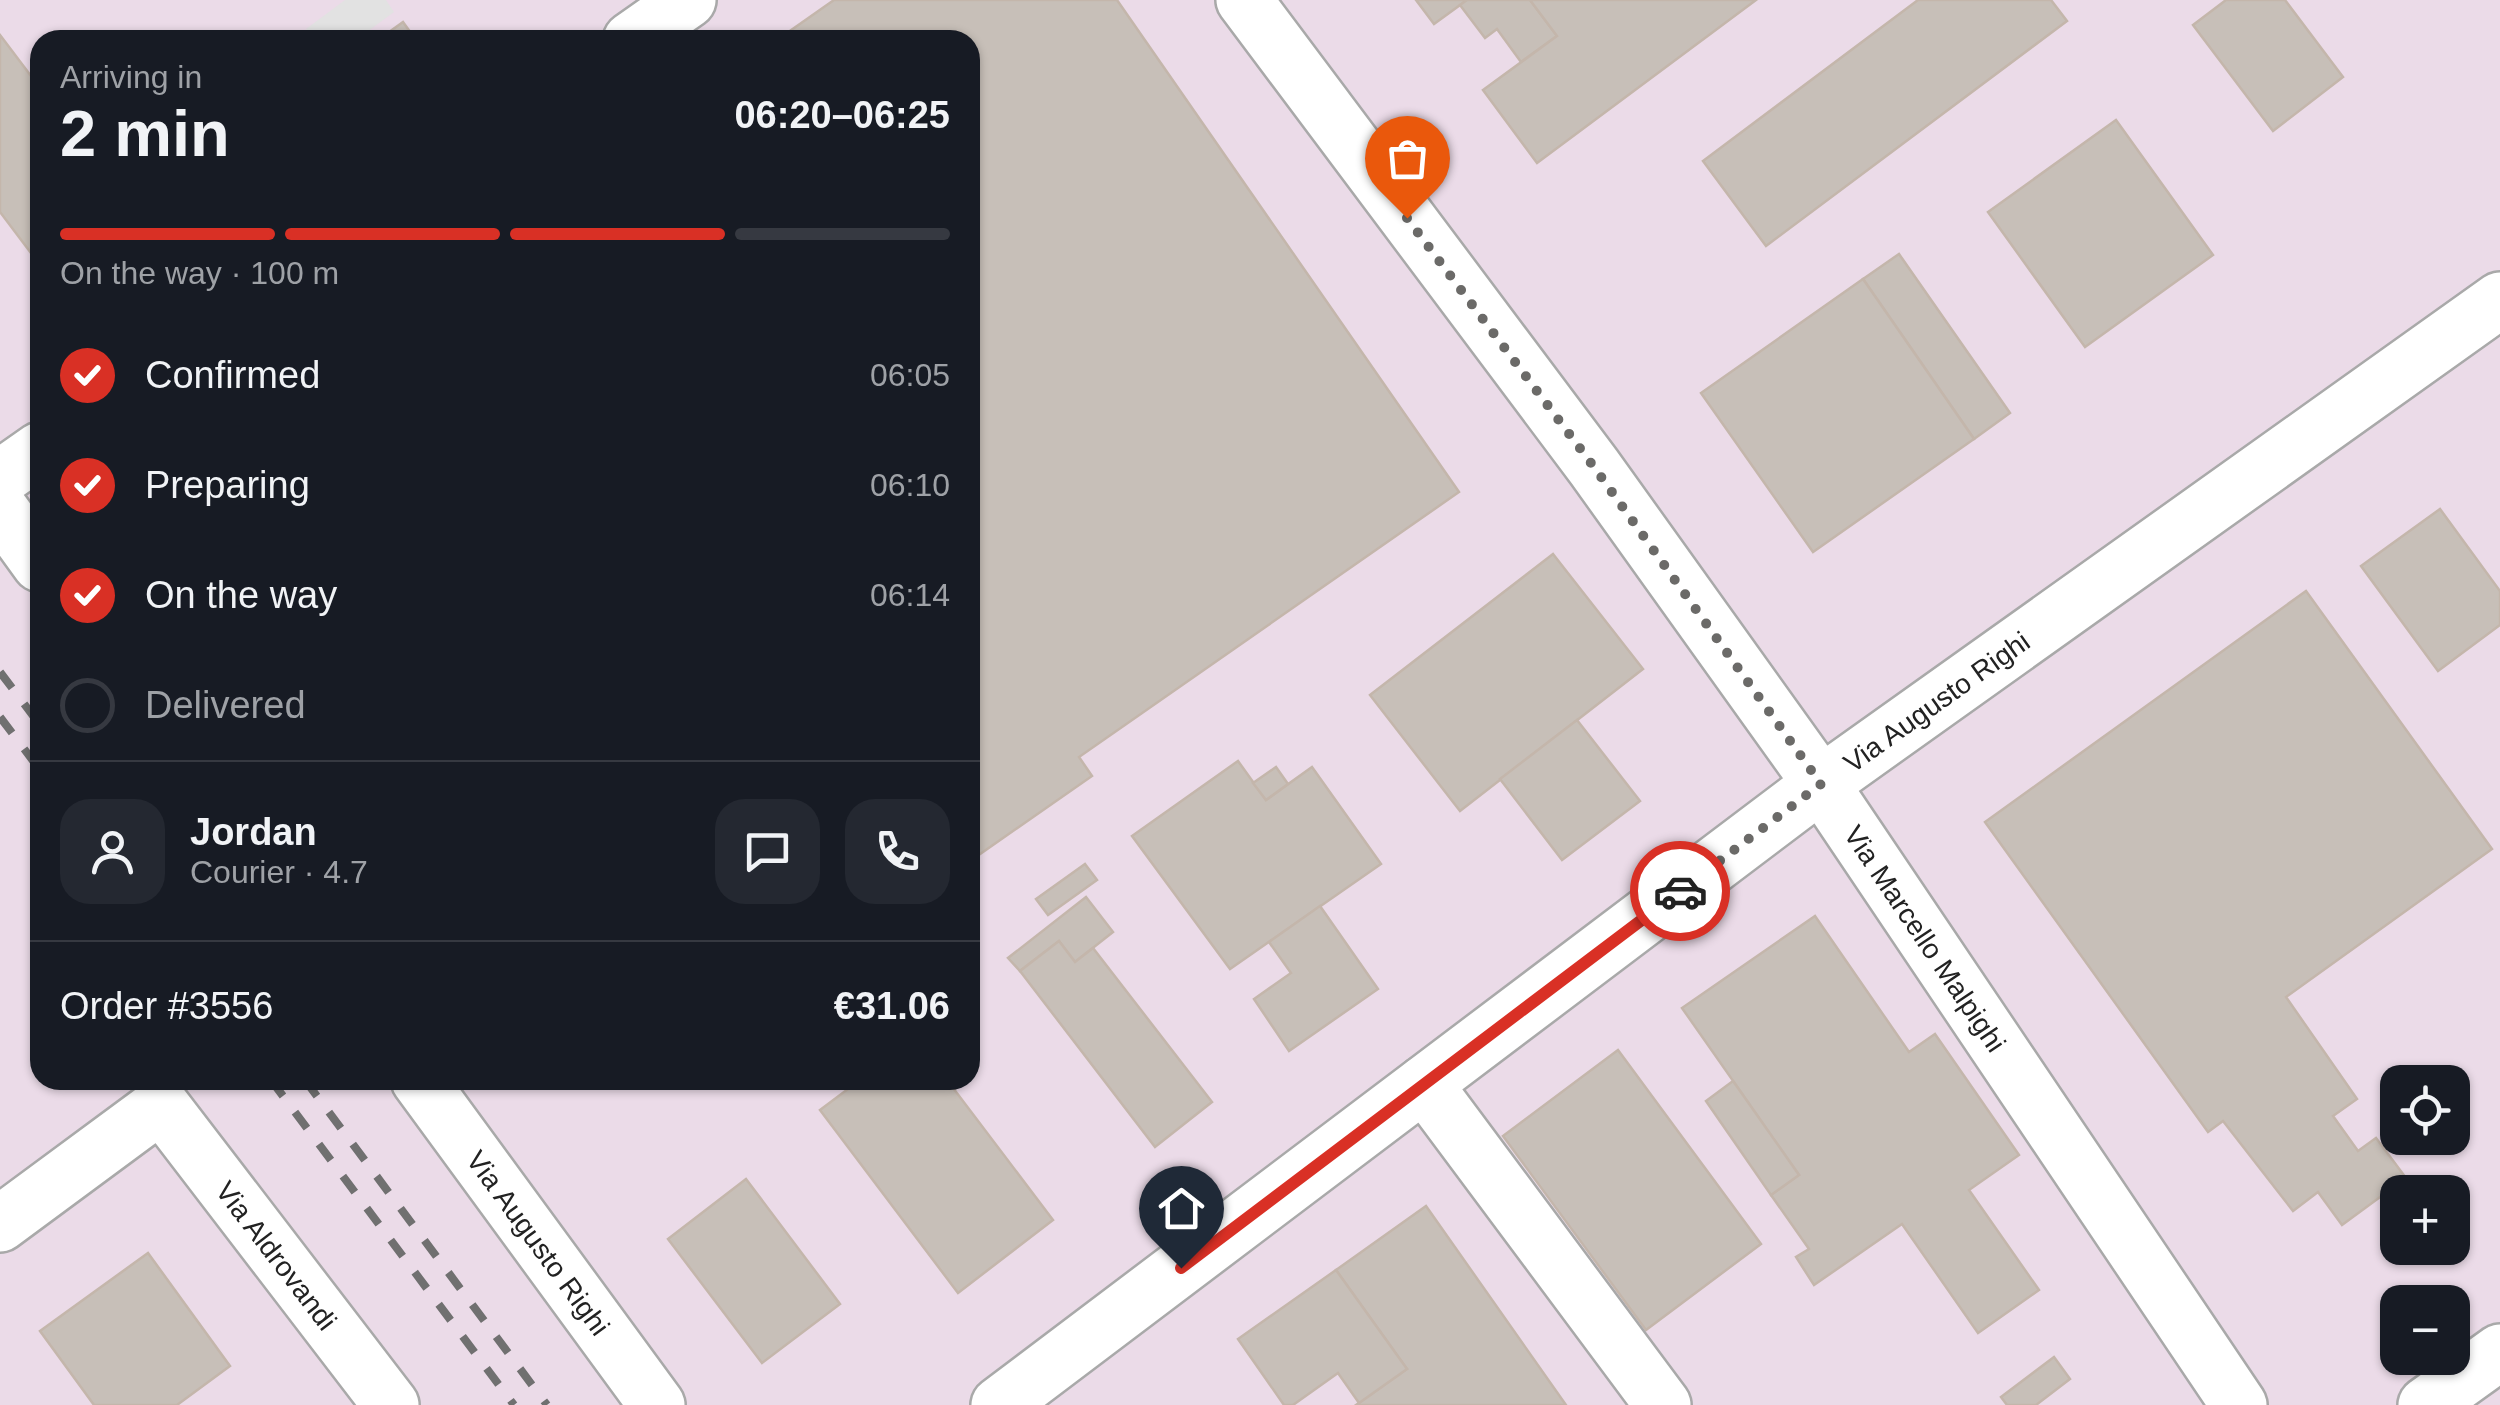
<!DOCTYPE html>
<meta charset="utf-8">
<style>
:root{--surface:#171b24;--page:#242831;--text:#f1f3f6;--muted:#9ea1a6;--line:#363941;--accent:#d93025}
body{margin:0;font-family:Helvetica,sans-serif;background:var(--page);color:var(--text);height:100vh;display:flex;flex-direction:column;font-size:38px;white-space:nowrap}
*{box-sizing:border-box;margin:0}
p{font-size:32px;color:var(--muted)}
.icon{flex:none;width:55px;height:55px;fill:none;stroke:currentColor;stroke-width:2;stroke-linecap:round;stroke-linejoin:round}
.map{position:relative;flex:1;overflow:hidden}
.sheet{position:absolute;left:30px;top:30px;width:950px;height:1060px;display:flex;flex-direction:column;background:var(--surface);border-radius:30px;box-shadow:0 2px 8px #0004}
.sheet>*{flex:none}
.buttons{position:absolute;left:2380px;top:1065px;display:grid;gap:20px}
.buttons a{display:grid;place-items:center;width:90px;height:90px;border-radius:20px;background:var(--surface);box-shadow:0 2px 8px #0004;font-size:50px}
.pin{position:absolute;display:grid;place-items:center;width:85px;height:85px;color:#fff;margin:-102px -42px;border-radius:50% 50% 50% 0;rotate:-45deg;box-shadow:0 0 10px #0007}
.pin .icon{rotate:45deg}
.courier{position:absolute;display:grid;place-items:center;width:100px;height:100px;margin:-50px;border:8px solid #d93025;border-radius:50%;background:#fff;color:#222;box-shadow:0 2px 12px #0007}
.headline em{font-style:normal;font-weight:700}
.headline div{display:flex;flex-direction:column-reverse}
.headline{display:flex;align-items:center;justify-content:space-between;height:170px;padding:0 30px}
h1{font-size:65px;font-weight:700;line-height:75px}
.bar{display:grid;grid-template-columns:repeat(4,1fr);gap:15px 10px;align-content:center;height:120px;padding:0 30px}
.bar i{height:12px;border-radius:8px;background:var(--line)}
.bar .on{background:var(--accent)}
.bar p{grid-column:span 4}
.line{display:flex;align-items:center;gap:25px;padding:0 30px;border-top:2px solid var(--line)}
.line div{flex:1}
.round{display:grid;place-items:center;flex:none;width:105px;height:105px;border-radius:30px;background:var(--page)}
ol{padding:0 30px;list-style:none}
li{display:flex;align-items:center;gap:30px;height:110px}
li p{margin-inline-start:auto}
li .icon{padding:10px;border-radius:50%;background:var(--accent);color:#fff;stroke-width:4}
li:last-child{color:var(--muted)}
li i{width:55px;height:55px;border:5px solid var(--line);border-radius:50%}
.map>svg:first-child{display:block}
.industrial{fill:#ebdbe8;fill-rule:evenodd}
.parking{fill:#e2e2e2}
.building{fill:#c7bfb8;stroke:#c4b6ab;stroke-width:2.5}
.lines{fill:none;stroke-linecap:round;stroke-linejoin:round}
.minor-casing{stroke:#a9a9a9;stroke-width:60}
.minor{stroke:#fff;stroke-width:55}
.rail{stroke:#707070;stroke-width:8;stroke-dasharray:20 20;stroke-linecap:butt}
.done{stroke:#6b6a68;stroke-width:10;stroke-dasharray:0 18}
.route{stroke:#d93025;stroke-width:12}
.labels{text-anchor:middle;stroke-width:8;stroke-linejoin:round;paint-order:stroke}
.street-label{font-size:28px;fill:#222;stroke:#fff}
</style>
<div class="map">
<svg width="2500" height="1405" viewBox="0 0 2500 1405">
<rect width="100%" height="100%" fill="#f2efe9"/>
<path class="industrial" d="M0,0h2500v1405h-2500zM40,40h930v1040h-930zM2398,1082h54v56h-54zM2398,1192h54v56h-54zM2398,1302h54v56h-54z"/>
<polygon class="parking" points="345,0 386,0 394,12 356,40 314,40 306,29"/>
<g class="building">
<polygon points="834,0 1117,0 1459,492 1079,757 1092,776 970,861 970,40 777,40"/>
<polygon points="1416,0 1467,0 1434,24"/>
<polygon points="1467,0 1530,0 1557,36 1521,62 1497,29 1485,38 1460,5"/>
<polygon points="1530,0 1756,0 1537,163 1483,90 1557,36"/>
<polygon points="1918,0 2051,0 2067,21 1766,246 1703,161"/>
<polygon points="2226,0 2285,0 2343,77 2273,131 2193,25"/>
<polygon points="403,22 416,40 378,40"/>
<polygon points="0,35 40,88 40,265 0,212"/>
<polygon points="2116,120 2213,255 2085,347 1988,212"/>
<polygon points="1899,254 2010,413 1974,439 1863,279"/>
<polygon points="1863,279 1974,439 1813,552 1701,393"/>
<polygon points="2440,509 2500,591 2500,625 2438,671 2361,566"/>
<polygon points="1553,554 1643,669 1460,811 1370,695"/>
<polygon points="2306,591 2492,849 2286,997 2357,1099 2333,1116 2358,1151 2376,1138 2406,1178 2342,1225 2318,1192 2293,1211 2223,1121 2208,1132 1985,822"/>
<polygon points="1577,720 1640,801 1562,860 1500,779"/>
<polygon points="1238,761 1266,800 1312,767 1381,864 1230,969 1132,836"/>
<polygon points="1276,767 1288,784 1266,800 1253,783"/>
<polygon points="1085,864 1097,880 1048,915 1036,899"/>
<polygon points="1086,897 1113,932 1075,962 1059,941 1020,971 1008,958"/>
<polygon points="1320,906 1378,989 1289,1051 1254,999 1291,973 1269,942"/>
<polygon points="1815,916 1909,1052 1935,1034 2019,1155 1969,1190 2039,1290 1978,1333 1902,1224 1814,1285 1796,1257 1809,1249 1771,1195 1799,1175 1682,1008"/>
<polygon points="1059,941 1075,962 1093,948 1212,1102 1155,1147 1020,971"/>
<polygon points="1618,1050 1761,1244 1646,1330 1503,1136"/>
<polygon points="860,1080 947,1080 1053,1220 958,1293 820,1110"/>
<polygon points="1733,1081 1799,1175 1771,1195 1706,1101"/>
<polygon points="746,1179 840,1304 762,1363 668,1239"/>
<polygon points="1426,1206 1566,1405 1356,1405 1407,1369 1336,1270"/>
<polygon points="148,1253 230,1366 177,1405 94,1405 40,1331"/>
<polygon points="1336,1270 1407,1369 1359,1403 1338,1373 1293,1405 1284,1405 1238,1339"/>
<polygon points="2054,1357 2070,1379 2036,1405 2007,1405 2001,1397"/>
</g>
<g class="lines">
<defs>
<g id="minor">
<path id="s1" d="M1244,0l350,467 227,317 418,621"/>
<polyline points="631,40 688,0"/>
<polyline points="0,478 40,450"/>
<polyline points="0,509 40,564"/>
<path id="s2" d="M419,1080l238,325"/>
<polyline points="1424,1084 1663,1405"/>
<path id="s3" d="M0,1224l161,-119 230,300"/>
<path id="s4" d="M999,1405l822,-621 679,-484"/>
<polyline points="2426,1405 2500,1352"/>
</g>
</defs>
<use href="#minor" class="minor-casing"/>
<use href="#minor" class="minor"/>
<g class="rail">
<polyline points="0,672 40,725"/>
<polyline points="0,717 40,770"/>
<polyline points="271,1080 514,1405"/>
<polyline points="305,1080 547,1405"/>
</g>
</g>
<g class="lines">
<polyline class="done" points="1407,218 1594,467 1821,784 1680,891"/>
<polyline class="route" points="1181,1268 1680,891"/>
</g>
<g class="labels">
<g class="street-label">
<text dy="10" stroke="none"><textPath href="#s4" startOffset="1172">Via Augusto Righi</textPath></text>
<text dy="10" stroke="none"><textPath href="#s1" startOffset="1160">Via Marcello Malpighi</textPath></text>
<text dy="10" stroke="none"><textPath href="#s2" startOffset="202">Via Augusto Righi</textPath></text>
<text dy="10" stroke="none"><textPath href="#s3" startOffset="390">Via Aldrovandi</textPath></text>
</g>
</g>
</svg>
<div class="buttons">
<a><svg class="icon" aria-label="locate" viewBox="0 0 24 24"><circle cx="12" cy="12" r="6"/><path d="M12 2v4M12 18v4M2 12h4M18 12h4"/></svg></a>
<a>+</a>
<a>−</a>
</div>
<div class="pin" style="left:1407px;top:218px;background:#ea580c"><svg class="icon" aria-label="bag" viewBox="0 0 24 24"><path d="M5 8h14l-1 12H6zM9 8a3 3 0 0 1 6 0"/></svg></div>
<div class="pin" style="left:1181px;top:1268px;background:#1f2937"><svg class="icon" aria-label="home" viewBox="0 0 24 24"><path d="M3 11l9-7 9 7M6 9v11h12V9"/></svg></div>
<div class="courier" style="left:1680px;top:891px"><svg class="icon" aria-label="car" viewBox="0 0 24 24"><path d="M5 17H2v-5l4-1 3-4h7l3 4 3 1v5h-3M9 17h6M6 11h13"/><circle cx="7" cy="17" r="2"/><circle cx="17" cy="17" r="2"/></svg></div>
<section class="sheet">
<div class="headline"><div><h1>2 min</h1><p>Arriving in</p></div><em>06:20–06:25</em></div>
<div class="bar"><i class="on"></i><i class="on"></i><i class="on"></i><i></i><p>On the way · 100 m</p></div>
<ol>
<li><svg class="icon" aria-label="check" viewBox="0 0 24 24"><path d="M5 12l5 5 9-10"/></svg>Confirmed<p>06:05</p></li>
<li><svg class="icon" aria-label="check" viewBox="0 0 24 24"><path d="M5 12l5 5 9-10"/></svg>Preparing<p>06:10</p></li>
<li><svg class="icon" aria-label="check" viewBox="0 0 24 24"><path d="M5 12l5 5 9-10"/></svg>On the way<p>06:14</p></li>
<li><i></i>Delivered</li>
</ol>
<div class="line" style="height:180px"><a class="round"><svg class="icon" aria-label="person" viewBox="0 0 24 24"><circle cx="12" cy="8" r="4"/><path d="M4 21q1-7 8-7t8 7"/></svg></a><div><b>Jordan</b><p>Courier · 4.7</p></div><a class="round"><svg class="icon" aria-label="chat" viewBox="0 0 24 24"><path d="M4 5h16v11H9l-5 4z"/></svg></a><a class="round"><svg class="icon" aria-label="phone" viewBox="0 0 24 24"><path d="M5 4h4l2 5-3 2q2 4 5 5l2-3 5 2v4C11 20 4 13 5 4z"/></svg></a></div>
<div class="line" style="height:130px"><div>Order #3556</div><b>€31.06</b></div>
</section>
</div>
